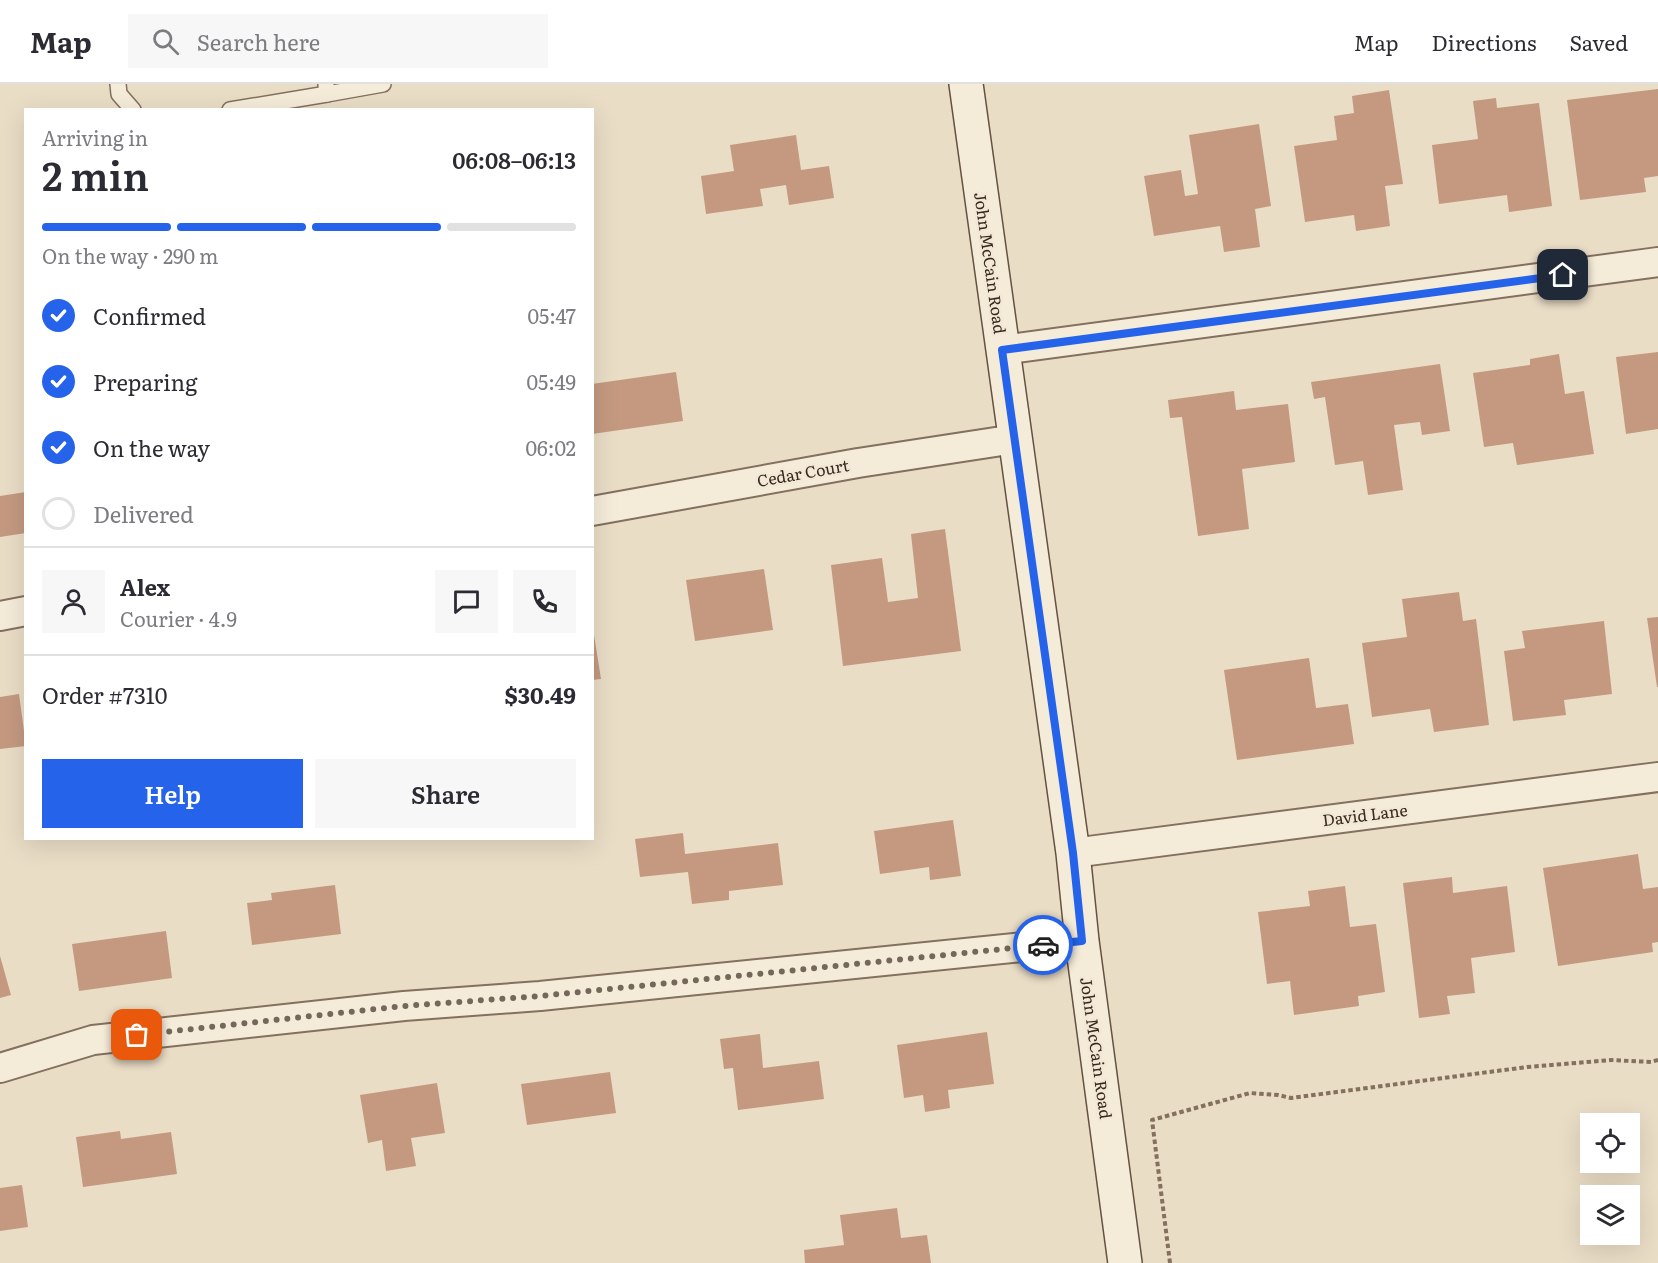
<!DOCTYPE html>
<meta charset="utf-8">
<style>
:root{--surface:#fff;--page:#f7f7f7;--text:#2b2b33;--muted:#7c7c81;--line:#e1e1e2;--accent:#2563eb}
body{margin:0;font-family:Literata,serif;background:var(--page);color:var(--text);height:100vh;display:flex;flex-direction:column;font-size:22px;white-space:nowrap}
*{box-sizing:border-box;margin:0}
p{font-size:20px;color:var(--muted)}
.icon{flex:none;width:33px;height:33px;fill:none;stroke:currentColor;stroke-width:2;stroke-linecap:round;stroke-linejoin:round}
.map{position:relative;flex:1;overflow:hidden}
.details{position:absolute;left:24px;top:24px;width:570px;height:732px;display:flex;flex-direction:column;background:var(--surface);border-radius:0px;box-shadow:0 6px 24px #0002}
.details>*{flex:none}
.tools{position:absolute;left:1580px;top:1029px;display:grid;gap:12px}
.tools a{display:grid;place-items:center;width:60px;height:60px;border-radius:0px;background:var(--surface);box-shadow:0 6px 24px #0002;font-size:30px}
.pin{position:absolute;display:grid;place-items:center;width:51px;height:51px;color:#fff;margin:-26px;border-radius:12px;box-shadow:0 3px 9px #0006}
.courier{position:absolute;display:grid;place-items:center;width:60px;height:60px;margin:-30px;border:4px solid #2563eb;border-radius:50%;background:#fff;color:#222;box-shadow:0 2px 8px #0007}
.overview em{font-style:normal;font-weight:600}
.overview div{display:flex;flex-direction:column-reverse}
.overview{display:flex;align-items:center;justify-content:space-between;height:102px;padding:0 18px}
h1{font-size:39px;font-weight:600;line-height:45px}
.bar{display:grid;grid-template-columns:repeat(4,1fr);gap:9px 6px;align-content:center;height:72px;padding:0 18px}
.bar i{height:8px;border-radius:4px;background:var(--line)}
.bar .current{background:var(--accent)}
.bar p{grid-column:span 4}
.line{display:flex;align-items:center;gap:15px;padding:0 18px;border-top:2px solid var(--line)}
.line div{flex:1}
.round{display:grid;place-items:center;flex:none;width:63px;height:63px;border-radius:0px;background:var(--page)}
ol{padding:0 18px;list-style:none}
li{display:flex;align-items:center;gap:18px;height:66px}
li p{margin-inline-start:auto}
li .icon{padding:6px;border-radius:50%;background:var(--accent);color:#fff;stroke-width:4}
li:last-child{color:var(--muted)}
li i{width:33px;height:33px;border:3px solid var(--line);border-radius:50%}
.action{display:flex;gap:12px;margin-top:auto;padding:12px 18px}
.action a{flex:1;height:69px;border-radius:0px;background:var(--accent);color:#fff;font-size:24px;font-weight:600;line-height:69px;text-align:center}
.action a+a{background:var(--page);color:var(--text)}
header{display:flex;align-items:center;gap:36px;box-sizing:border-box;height:84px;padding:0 30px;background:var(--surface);border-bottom:2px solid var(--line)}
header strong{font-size:28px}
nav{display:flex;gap:33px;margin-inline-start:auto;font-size:21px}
.search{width:420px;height:54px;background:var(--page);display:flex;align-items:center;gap:15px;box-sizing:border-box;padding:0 21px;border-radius:0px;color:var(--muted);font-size:22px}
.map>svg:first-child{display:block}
.building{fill:#c49980}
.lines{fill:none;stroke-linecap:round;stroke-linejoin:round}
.lane-casing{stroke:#83705e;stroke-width:18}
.street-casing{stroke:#83705e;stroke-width:32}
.secondary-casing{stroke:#655141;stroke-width:36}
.path{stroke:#83705e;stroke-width:4;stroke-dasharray:4.5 3;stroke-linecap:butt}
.lane{stroke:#f5ebd9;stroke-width:15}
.street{stroke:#f5ebd9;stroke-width:28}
.secondary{stroke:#f5ebd9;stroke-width:33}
.done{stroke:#74685a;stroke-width:6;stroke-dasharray:0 10.8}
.route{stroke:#2563eb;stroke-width:8}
.labels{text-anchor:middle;stroke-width:5;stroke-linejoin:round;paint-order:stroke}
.street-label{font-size:16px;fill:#352920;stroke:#f2e8d5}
</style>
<header>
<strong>Map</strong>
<div class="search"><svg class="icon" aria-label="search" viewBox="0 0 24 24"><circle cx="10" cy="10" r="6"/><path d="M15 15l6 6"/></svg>Search here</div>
<nav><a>Map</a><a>Directions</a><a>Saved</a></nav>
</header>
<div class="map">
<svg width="1658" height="1179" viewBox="0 0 1658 1179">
<rect width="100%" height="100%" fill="#eaddc6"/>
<g class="building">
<polygon points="1658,5 1658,92 1644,94 1646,108 1580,116 1567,16"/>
<polygon points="1389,6 1403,100 1385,102 1390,142 1356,147 1354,131 1305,138 1294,62 1337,56 1334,32 1354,29 1352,12"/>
<polygon points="1496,14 1497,24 1539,19 1552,122 1509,128 1507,111 1439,120 1432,61 1478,55 1473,17"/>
<polygon points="1259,40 1271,122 1255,125 1260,163 1224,168 1220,142 1154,152 1144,92 1181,86 1185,112 1198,110 1189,51"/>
<polygon points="796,51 801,86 829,82 834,114 789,121 786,101 760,105 763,122 706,130 701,92 734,87 730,61"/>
<polygon points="1658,268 1658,345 1626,350 1616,273"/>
<polygon points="1559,270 1565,310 1584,307 1594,370 1517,381 1513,359 1484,363 1473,289 1530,281 1530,275"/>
<polygon points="1440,280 1450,347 1422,351 1420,338 1394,341 1403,406 1368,411 1363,377 1335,381 1325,313 1314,315 1311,298"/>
<polygon points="676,288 683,337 592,350 592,300"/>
<polygon points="1234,307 1236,326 1288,320 1295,378 1242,385 1249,445 1198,452 1182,333 1170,334 1168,316"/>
<polygon points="26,408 26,449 0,453 0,412"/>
<polygon points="945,445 961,567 843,582 831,481 882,474 888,518 918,514 911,450"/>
<polygon points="764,485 773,546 695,557 686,496"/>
<polygon points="1459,508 1463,537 1476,535 1489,641 1434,648 1430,625 1372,633 1362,559 1407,553 1402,515"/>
<polygon points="1658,533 1658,603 1657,603 1647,534"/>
<polygon points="1604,537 1612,610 1564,616 1566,631 1513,637 1504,567 1525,564 1522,547"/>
<polygon points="592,538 601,595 592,596"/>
<polygon points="1309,574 1316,624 1348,620 1354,660 1237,676 1224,586"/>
<polygon points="19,610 26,662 0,665 0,613"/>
<polygon points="953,736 961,792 930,796 929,783 880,790 874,747"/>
<polygon points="683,749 685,770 778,759 783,801 729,807 729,816 692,820 688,788 640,793 635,755"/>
<polygon points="1638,770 1643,805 1658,803 1658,858 1652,859 1653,868 1558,882 1543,784"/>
<polygon points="1452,793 1453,809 1507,802 1515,868 1471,874 1475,909 1447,912 1450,930 1419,934 1403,799"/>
<polygon points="335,801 341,850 252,861 247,819 272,816 271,809"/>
<polygon points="1345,802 1350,843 1376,840 1385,908 1358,912 1359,922 1294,931 1290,897 1267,900 1258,828 1310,822 1308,807"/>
<polygon points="166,847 172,894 79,907 72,860"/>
<polygon points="0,872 11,911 0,914"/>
<polygon points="987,948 994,1000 948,1006 950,1024 925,1028 923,1011 904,1014 897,961"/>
<polygon points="760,950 763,984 819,977 824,1015 738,1026 733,984 724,985 720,955"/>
<polygon points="610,988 616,1029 527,1041 521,1000"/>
<polygon points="437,999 445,1049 411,1054 416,1082 386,1087 382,1056 368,1059 360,1011"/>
<polygon points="120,1047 121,1055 171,1048 177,1090 83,1103 76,1053"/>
<polygon points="22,1101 28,1143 0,1147 0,1104"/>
<polygon points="897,1124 901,1154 927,1151 931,1179 805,1179 804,1166 844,1161 840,1131"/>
</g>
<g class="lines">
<defs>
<g id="lane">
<polyline points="118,0 119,10 133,26"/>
<polyline points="326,1 327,10 383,0"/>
<polyline points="230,26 327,10"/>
</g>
<g id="street">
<polyline points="1002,266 1658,178"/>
<polyline points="592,427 858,379 1015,355"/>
<polyline points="0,532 26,527"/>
<polyline points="1073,769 1658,693"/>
<polyline points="0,984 93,956 404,922 540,912 1082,857"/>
</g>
<polyline id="secondary" points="966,0 1073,769 1082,857 1125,1179"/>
</defs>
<use href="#lane" class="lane-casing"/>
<use href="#street" class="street-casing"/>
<use href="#secondary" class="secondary-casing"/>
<polyline class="path" points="1170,1179 1152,1036 1250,1009 1278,1011 1291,1014 1527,983 1611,976 1651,978 1658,976"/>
<use href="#lane" class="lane"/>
<use href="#street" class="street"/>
<use href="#secondary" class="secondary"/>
</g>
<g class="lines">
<polyline class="done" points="137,951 404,922 540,912 1043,861"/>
<polyline class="route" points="1043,861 1082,857 1073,769 1002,266 1563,191"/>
</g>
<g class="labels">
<g class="street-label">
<text transform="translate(990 179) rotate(82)" y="6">John McCain Road</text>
<text transform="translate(803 389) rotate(-10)" y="6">Cedar Court</text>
<text transform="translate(1365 731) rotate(-7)" y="6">David Lane</text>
<text transform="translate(1096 964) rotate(82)" y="6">John McCain Road</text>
</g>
</g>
</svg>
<div class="tools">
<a><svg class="icon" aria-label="locate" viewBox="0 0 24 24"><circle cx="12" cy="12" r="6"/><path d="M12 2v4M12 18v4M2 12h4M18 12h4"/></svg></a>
<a><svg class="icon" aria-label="layers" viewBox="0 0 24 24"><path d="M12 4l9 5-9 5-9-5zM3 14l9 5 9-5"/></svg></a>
</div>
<div class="pin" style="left:137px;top:951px;background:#ea580c"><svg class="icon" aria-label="bag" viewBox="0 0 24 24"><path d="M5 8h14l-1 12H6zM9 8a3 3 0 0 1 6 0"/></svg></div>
<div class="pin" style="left:1563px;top:191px;background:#1f2937"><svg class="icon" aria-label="home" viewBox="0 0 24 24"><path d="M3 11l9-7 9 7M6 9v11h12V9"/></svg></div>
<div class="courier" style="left:1043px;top:861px"><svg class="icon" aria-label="car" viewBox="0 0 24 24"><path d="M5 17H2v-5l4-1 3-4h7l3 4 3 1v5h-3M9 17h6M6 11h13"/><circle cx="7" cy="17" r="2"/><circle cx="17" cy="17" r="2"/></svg></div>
<section class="details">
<div class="overview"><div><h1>2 min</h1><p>Arriving in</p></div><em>06:08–06:13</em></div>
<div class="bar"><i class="current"></i><i class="current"></i><i class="current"></i><i></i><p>On the way · 290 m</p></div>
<ol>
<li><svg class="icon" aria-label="check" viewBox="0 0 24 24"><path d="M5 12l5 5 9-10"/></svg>Confirmed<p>05:47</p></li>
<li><svg class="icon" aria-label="check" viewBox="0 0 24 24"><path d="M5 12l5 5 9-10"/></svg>Preparing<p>05:49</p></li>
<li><svg class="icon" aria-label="check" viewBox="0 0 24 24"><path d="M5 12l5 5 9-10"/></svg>On the way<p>06:02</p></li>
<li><i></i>Delivered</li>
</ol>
<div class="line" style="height:108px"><a class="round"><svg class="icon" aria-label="person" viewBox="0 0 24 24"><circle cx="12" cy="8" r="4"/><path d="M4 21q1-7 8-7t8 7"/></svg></a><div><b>Alex</b><p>Courier · 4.9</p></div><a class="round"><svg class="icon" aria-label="chat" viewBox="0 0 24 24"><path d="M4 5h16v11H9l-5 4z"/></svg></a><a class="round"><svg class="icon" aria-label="phone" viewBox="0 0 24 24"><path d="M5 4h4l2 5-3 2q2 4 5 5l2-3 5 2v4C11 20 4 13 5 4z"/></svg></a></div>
<div class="line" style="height:78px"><div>Order #7310</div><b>$30.49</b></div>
<div class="action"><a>Help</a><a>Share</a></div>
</section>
</div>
